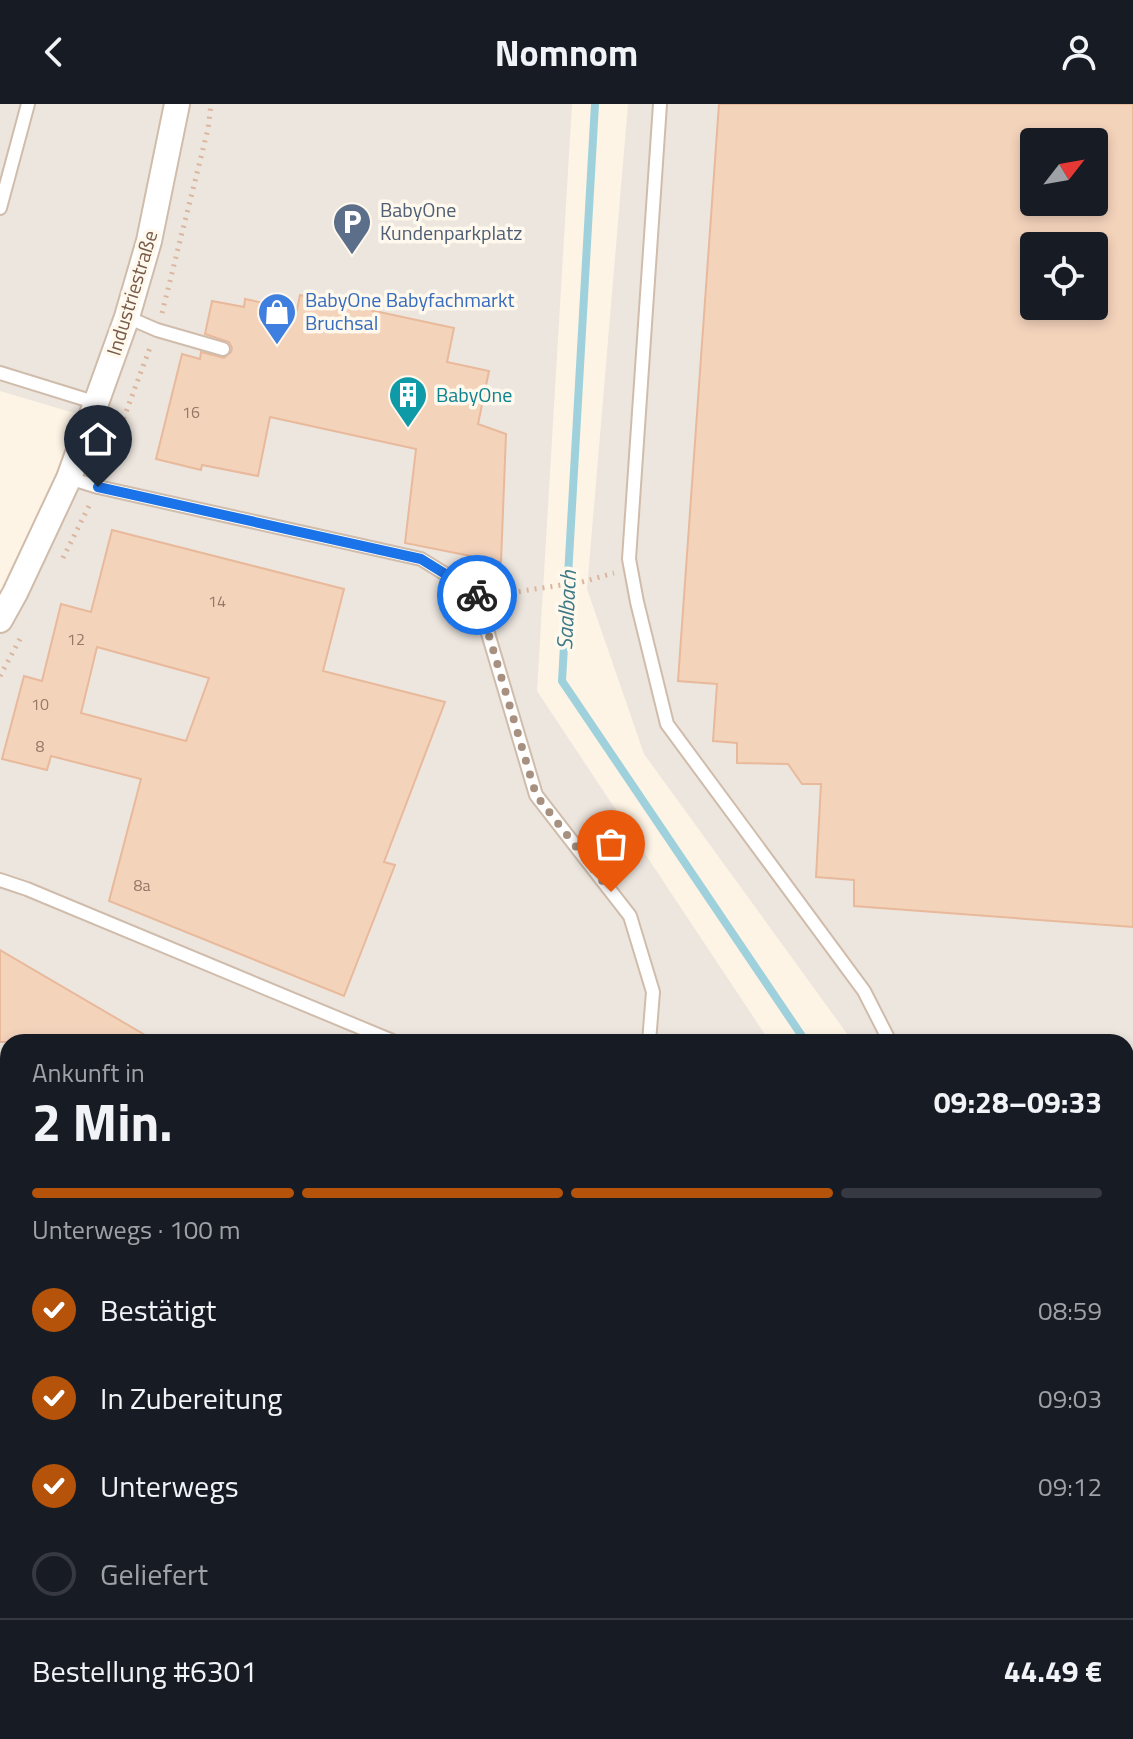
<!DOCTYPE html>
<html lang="de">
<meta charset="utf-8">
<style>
:root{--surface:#171b24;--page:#242831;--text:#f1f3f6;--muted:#9ea1a6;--line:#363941;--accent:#b45309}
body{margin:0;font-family:"Titillium Web",sans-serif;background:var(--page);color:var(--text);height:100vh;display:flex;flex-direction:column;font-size:30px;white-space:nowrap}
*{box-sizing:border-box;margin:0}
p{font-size:26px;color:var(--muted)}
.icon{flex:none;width:44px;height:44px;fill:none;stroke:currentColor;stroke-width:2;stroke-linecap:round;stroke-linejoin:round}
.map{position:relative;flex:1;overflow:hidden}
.side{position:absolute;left:0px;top:930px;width:1134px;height:706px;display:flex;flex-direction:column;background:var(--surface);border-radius:24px 24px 0 0;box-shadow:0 4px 12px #0003}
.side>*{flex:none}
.needle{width:52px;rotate:59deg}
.buttons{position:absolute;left:1020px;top:24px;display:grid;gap:16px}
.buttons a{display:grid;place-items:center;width:88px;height:88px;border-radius:8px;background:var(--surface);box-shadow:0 4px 12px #0003;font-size:40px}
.pin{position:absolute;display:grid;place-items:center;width:68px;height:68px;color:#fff;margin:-82px -34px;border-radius:50% 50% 50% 0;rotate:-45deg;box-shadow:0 0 8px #0007}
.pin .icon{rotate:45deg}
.courier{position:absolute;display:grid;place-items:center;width:80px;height:80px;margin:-40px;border:6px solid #1a73e8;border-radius:50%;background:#fff;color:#222;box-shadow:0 2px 10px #0007}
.overview em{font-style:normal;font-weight:700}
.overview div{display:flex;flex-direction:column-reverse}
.overview{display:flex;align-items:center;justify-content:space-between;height:136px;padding:0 32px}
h1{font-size:52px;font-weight:700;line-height:60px}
.bar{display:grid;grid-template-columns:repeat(4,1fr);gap:12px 8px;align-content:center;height:96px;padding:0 32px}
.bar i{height:10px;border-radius:6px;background:var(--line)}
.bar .selected{background:var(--accent)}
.bar p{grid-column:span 4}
.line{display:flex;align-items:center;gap:20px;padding:0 32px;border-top:2px solid var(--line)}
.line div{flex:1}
ol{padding:0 32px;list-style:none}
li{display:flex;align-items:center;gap:24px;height:88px}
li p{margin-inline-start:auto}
li .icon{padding:8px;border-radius:50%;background:var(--accent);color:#fff;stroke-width:4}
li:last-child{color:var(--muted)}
li i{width:44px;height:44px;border:4px solid var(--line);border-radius:50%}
header{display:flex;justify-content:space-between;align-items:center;height:104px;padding:0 32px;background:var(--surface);font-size:36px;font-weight:700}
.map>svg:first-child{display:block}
.industrial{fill:#ede6df;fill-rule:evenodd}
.green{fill:#d3ecc3}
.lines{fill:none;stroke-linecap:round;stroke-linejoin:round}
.stream{stroke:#9ed1db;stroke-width:8}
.building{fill:#f4d3bb;stroke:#e8b99b;stroke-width:2;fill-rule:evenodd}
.lane-casing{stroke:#d0bcab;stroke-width:16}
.street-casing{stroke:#d0bcab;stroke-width:28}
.primary-casing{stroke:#dcd4d0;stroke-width:40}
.path{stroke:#dab69e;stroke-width:5;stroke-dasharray:2 6;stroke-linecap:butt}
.lane{stroke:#fff;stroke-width:12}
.street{stroke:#fff;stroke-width:24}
.primary{stroke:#ffdb9b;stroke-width:36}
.done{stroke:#a79080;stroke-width:8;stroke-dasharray:0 14.4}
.route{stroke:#1a73e8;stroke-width:10}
.labels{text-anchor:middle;stroke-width:7;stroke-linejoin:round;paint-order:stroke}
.number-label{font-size:16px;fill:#977866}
.service-label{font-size:20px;fill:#4e5e75;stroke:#fff8ed;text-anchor:start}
.street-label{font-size:20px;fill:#785a49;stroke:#fff8ed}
.shop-label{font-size:20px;fill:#366cbe;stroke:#fff8ed;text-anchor:start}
.culture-label{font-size:20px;fill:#0d838f;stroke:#fff8ed;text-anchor:start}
.water-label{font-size:22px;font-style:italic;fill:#3e7985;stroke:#fff8ed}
</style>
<header><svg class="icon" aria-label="back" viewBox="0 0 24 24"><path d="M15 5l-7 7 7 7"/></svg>Nomnom<svg class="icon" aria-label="person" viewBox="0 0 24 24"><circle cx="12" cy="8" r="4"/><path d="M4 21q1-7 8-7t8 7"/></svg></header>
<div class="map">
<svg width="1133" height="1635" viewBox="0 0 1133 1635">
<rect width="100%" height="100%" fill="#fdf4e5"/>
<g class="industrial">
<polygon points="0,0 572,0 537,587 770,938 8,938 8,1628 927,1628 919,1635 0,1635 0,516 91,314 0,287"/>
<path d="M628,0h505v1384l-2,3 -5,-3v-446h-273l-209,-288 -57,-165zM1034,38h60v60h-60zM1034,142h60v60h-60z"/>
</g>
<polygon class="green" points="1133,1520 1133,1635 1037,1635 1038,1628 1126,1628 1126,1528"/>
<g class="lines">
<polyline class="stream" points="595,0 562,577 806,938"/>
</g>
<g class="building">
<path d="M719,0h414v823l-279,-21v-26l-38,-3 5,-93h-19l-14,-20 -51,-1v-20l-24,-2 4,-57 -39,-3zM1034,38h60v60h-60zM1034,142h60v60h-60z"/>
<polygon points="300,191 454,224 447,258 489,267 478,320 506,330 501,458 405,439 416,345 270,313 258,372 202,361 201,366 156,355 182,250 200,255 201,248 224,254 231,248 232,244 229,238 205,230 212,197 244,203 245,195 297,206"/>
<path d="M112,426l232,59 -21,82 122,31 -61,160 11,3 -51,131 -235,-95 32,-122 -90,-23 -4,14 -45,-11 22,-83 18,5 19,-77 30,8zM97,543l112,31 -23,63 -105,-28z"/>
<polygon points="0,846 157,938 0,938"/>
</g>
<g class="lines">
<defs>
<g id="lane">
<polyline points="660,0 629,455 637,498 667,620 864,887 890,938"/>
<polyline points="0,104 28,0"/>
<polyline points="127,213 157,226 223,245"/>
<polyline points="0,269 97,299"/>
<polyline points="69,374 98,383 421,455 476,489 536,691 630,812 653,888 649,938"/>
<polyline points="0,776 27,785 395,938"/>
<polyline points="1126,1125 1133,1126"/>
<polyline points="1126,1222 1133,1209"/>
<polyline points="666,1635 667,1628"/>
</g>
<polyline id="street" points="0,516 15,489 69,374 127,213 149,137 177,0"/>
<g id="primary">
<polyline points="1126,1480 1133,1473"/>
<polyline points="967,1635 975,1628"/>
</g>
</defs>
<use href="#lane" class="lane-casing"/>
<use href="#street" class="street-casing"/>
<use href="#primary" class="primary-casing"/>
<g class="path">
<polyline points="162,209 208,25 211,0"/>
<polyline points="104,367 151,241"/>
<polyline points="63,454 91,398"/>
<polyline points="495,491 582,478 614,469"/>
<polyline points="0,572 21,533"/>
<polyline points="1126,1281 1133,1268"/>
<polyline points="1126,1522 1133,1515"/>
<polyline points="851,1635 860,1628"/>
<polyline points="1019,1635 1026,1628"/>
</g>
<use href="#lane" class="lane"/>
<use href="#street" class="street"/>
<use href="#primary" class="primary"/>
</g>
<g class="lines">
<polyline class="done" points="477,491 536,691 611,788"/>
<polyline class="route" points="98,383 421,455 476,489 477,491"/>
</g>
<defs>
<symbol id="parking-pin" viewBox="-11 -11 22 30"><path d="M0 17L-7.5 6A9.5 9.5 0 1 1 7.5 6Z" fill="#5c6f8a" stroke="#fff8ed"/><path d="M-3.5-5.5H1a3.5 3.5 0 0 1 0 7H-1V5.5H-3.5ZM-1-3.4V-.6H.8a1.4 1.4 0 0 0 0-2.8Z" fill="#fff"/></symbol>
<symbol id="shop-pin" viewBox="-11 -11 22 30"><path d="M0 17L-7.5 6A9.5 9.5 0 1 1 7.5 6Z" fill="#3f7fe0" stroke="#fff8ed"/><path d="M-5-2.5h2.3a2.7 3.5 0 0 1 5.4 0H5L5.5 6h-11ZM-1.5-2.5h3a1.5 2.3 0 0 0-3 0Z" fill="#fff"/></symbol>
<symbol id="building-pin" viewBox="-11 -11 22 30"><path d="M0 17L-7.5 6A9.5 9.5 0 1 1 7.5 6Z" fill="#0f9aa8" stroke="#fff8ed"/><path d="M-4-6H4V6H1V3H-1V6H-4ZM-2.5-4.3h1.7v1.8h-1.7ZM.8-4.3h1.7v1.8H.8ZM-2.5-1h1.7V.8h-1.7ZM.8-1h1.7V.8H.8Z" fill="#fff"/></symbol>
</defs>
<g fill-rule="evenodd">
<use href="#parking-pin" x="330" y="96" width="44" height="60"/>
<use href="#shop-pin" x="255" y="186" width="44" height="60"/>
<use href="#building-pin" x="386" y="269" width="44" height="60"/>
</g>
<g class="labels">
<g class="number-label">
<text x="191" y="314">16</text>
<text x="217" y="503">14</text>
<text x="76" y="541">12</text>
<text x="40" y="606">10</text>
<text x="40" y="648">8</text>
<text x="142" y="787">8a</text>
</g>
<g class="service-label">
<text x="380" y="113">BabyOne<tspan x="380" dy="23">Kundenparkplatz</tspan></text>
</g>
<g class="street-label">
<text transform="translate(132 189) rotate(-73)" y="7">Industriestraße</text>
</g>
<g class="shop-label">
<text x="305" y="203">BabyOne Babyfachmarkt<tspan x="305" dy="23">Bruchsal</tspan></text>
</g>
<g class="culture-label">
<text x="436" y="298">BabyOne</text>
</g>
<g class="water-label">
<text transform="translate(566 506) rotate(-87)" y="8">Saalbach</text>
</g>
</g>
</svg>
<div class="buttons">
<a><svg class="needle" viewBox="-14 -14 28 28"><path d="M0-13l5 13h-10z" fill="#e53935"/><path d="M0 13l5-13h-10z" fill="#9ea1a6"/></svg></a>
<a><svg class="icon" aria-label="locate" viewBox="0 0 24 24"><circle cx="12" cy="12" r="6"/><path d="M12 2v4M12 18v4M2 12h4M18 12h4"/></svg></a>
</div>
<div class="pin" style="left:611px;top:788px;background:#ea580c"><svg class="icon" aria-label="bag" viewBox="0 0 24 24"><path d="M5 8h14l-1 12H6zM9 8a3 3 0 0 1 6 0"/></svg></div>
<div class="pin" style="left:98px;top:383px;background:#1f2937"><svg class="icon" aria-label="home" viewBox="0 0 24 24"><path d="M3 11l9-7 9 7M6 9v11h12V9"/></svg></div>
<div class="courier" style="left:477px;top:491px"><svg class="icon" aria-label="bike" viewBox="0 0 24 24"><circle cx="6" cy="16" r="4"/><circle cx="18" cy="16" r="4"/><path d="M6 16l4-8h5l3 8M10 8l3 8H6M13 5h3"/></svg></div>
<section class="side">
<div class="overview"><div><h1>2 Min.</h1><p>Ankunft in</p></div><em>09:28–09:33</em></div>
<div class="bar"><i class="selected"></i><i class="selected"></i><i class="selected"></i><i></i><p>Unterwegs · 100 m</p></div>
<ol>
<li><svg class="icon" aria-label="check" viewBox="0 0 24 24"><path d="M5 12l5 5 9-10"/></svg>Bestätigt<p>08:59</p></li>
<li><svg class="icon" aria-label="check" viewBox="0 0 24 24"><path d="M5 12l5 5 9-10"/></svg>In Zubereitung<p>09:03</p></li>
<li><svg class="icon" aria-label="check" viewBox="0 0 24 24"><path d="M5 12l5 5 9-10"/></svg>Unterwegs<p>09:12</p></li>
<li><i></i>Geliefert</li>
</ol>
<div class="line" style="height:104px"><div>Bestellung #6301</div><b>44.49 €</b></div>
</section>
</div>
